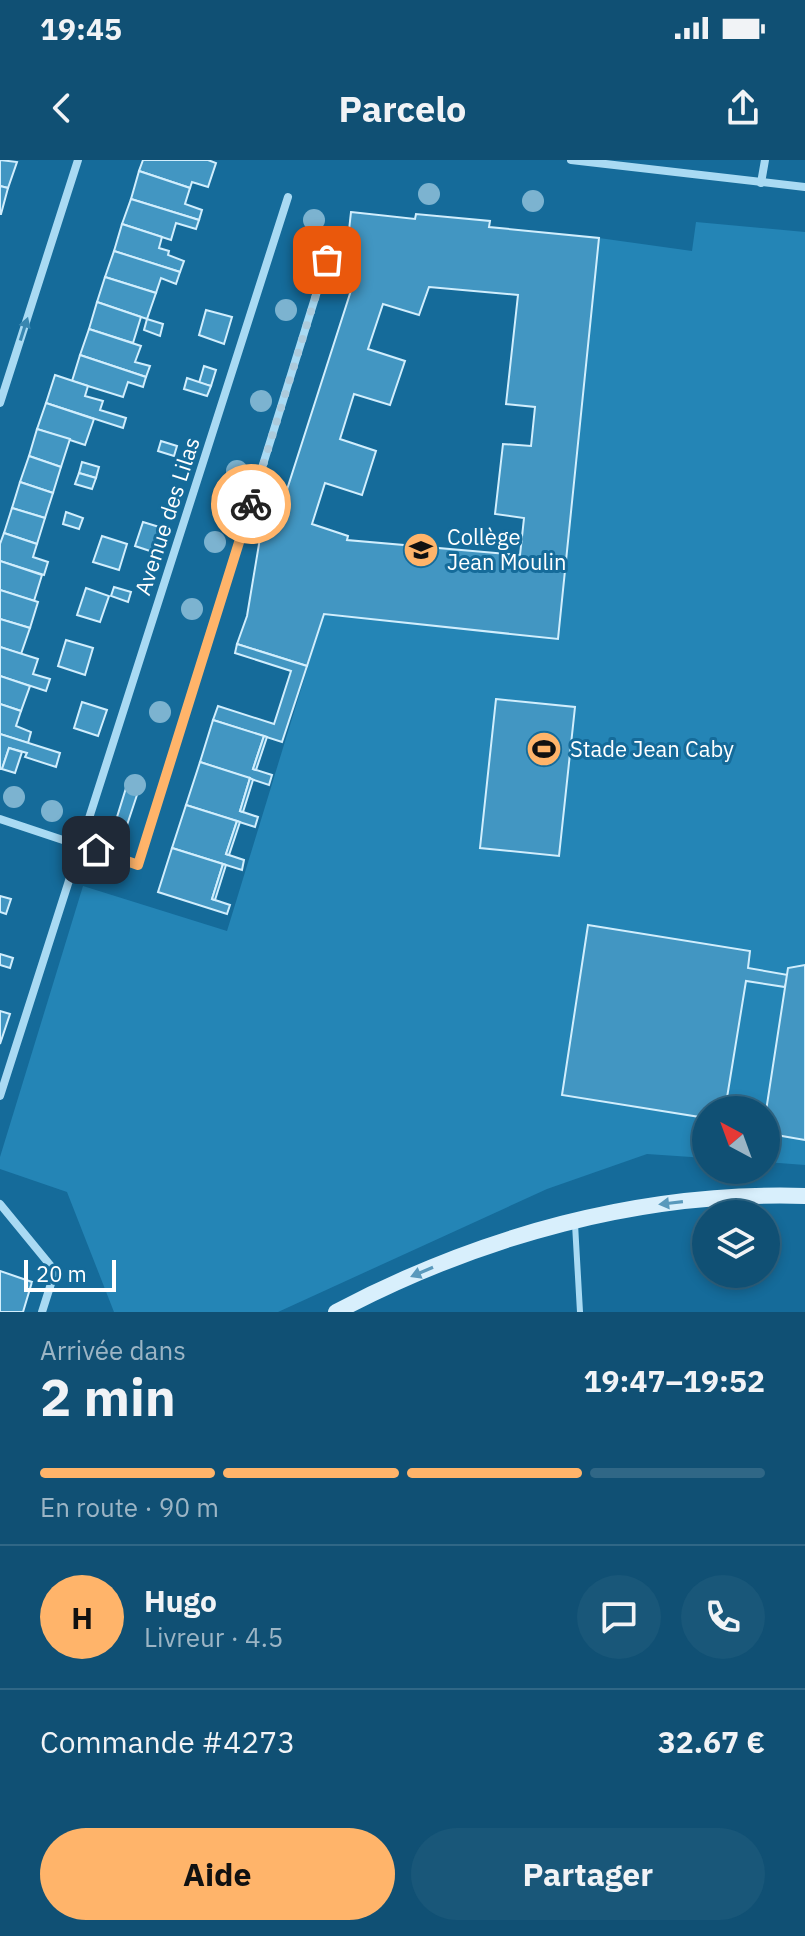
<!DOCTYPE html>
<html lang="fr">
<meta charset="utf-8">
<style>
:root{--surface:#105074;--page:#195779;--text:#f1f3f6;--muted:#9cb5c5;--line:#306786;--accent:#ffb46a}
body{margin:0;font-family:"IBM Plex Sans",sans-serif;background:var(--page);color:var(--text);height:100vh;display:flex;flex-direction:column;font-size:30px;white-space:nowrap}
*{box-sizing:border-box;margin:0}
p{font-size:26px;color:var(--muted)}
.icon{flex:none;width:44px;height:44px;fill:none;stroke:currentColor;stroke-width:2;stroke-linecap:round;stroke-linejoin:round}
.map{position:relative;height:1152px;overflow:hidden}
.details{display:flex;flex-direction:column;background:var(--surface);flex:1}
.details>*{flex:none}
.needle{width:52px;rotate:319deg}
.buttons{position:absolute;left:692px;top:936px;display:grid;gap:16px}
.buttons a{display:grid;place-items:center;width:88px;height:88px;border-radius:50%;background:var(--surface);box-shadow:0 4px 12px #0003,0 0 0 2px var(--line);font-size:40px}
.scale{position:absolute;left:24px;bottom:20px;width:92px;box-sizing:border-box;padding-left:8px;border:4px solid #fff;border-top:0;font-size:22px;line-height:28px;white-space:nowrap;color:#fff;-webkit-text-stroke:6px #156b9a;paint-order:stroke}
.pin{position:absolute;display:grid;place-items:center;width:68px;height:68px;color:#fff;margin:-34px;border-radius:16px;box-shadow:0 4px 12px #0006}
.courier{position:absolute;display:grid;place-items:center;width:80px;height:80px;margin:-40px;border:6px solid #ffb46a;border-radius:50%;background:#fff;color:#222;box-shadow:0 2px 10px #0007}
.summary em{font-style:normal;font-weight:800}
.summary div{display:flex;flex-direction:column-reverse}
.summary{display:flex;align-items:center;justify-content:space-between;height:136px;padding:0 40px}
h1{font-size:52px;font-weight:800;line-height:60px}
.bar{display:grid;grid-template-columns:repeat(4,1fr);gap:12px 8px;align-content:center;height:96px;padding:0 40px}
.bar i{height:10px;border-radius:6px;background:var(--line)}
.bar .active{background:var(--accent)}
.bar p{grid-column:span 4}
.line{display:flex;align-items:center;gap:20px;padding:0 40px;border-top:2px solid var(--line)}
.line div{flex:1}
.round{display:grid;place-items:center;flex:none;width:84px;height:84px;border-radius:42px;background:var(--page)}
.action{display:flex;gap:16px;margin-top:auto;padding:16px 40px}
.action a{flex:1;height:92px;border-radius:48px;background:var(--accent);color:#111;font-size:32px;font-weight:800;line-height:92px;text-align:center}
.action a+a{background:var(--page);color:var(--text)}
.status{display:flex;justify-content:space-between;align-items:center;height:56px;padding:0 40px;background:var(--surface);direction:ltr}
.status svg{height:22px;fill:currentColor}
header{display:flex;justify-content:space-between;align-items:center;height:104px;padding:0 40px;background:var(--surface);font-size:36px;font-weight:800}
.map>svg:first-child{display:block}
.green{fill:#2485b6}
.building{fill:#4296c2;stroke:#d1eefd;stroke-width:2;fill-rule:evenodd}
.lines{fill:none;stroke-linecap:round;stroke-linejoin:round}
.lane{stroke:#a9daf3;stroke-width:6}
.street{stroke:#a9daf3;stroke-width:8}
.secondary{stroke:#d8effc;stroke-width:16}
.tree{fill:#7cb3d0}
.oneway{fill:#3a87b0}
.oneway2{fill:#5999bc}
.done{stroke:#adcbdc;stroke-width:8;stroke-dasharray:0 14.4}
.route{stroke:#ffb46a;stroke-width:10}
.labels{text-anchor:middle;stroke-width:6;stroke-linejoin:round;paint-order:stroke}
.street-label{font-size:22px;fill:#fff;stroke:#156b9a}
.poi-label{font-size:22px;fill:#fff;stroke:#156b9a;text-anchor:start}
</style>
<div class="status"><b>19:45</b><svg viewBox="0 0 49 12"><path d="M0 12V9h3v3zM5 12V6h3v6zM10 12V3h3v9zM15 12V0h3v12zM26 1h20v11H26zM47 4h2v5h-2z"/></svg></div>
<header><svg class="icon" aria-label="back" viewBox="0 0 24 24"><path d="M15 5l-7 7 7 7"/></svg>Parcelo<svg class="icon" aria-label="share" viewBox="0 0 24 24"><path d="M12 15V3M7 8l5-5 5 5M5 13v7h14v-7"/></svg></header>
<div class="map">
<svg width="805" height="1152" viewBox="0 0 805 1152">
<rect width="100%" height="100%" fill="#156b9a"/>
<polygon class="green" points="696,62 805,72 805,1005 766,1002 766,950 706,950 706,998 647,994 547,1029 278,1152 114,1152 67,1032 0,1009 0,997 83,726 227,771 324,454 558,478 599,78 692,91"/>
<g class="building">
<polygon points="0,0 17,2 8,28 0,26"/>
<polygon points="143,0 208,0 216,3 208,27 192,22 190,28 139,11"/>
<polygon points="139,11 190,28 185,44 202,50 199,60 131,39"/>
<polygon points="0,26 8,28 1,54 0,54"/>
<polygon points="131,39 199,60 196,69 176,63 171,80 122,64"/>
<path d="M351,52l64,7 1,-5 74,7 -1,6 110,11 -41,401 -234,-25 -17,52 -70,-22 10,-28 14,-84 12,1 82,-255 -11,-2zM429,127l89,8 -12,109 29,3 -4,39 -28,-2 -8,70 29,4 -4,37 -173,-15 1,-4 -36,-12 13,-41 37,12 14,-44 -36,-12 14,-45 36,11 15,-44 -37,-12 15,-45 36,11z"/>
<polygon points="122,64 162,77 159,88 169,91 168,95 184,101 180,112 114,91"/>
<polygon points="114,91 180,112 176,124 161,118 156,133 105,117"/>
<polygon points="105,117 156,133 147,159 97,142"/>
<polygon points="97,142 141,157 133,183 89,169"/>
<polygon points="206,150 232,157 224,184 199,175"/>
<polygon points="147,159 163,164 160,176 144,170"/>
<polygon points="89,169 141,186 135,202 150,206 146,217 80,195"/>
<polygon points="80,195 146,217 143,227 128,222 123,237 72,221"/>
<polygon points="204,206 216,210 211,226 199,223"/>
<polygon points="55,215 88,226 85,236 103,241 100,250 126,258 123,268 46,243"/>
<polygon points="187,218 211,226 207,236 184,229"/>
<polygon points="46,243 94,259 85,285 37,269"/>
<polygon points="37,269 70,279 61,307 29,296"/>
<polygon points="161,281 177,286 174,296 158,291"/>
<polygon points="29,296 61,307 53,333 20,322"/>
<polygon points="82,302 99,307 96,318 79,313"/>
<polygon points="79,313 96,318 92,329 75,324"/>
<polygon points="20,322 53,333 45,358 12,348"/>
<polygon points="12,348 45,358 37,384 4,373"/>
<polygon points="66,352 83,358 79,369 63,364"/>
<polygon points="143,362 169,370 162,395 135,386"/>
<polygon points="4,373 37,384 33,397 48,402 44,415 0,401 0,384"/>
<polygon points="102,376 127,384 119,410 93,402"/>
<polygon points="0,401 42,415 34,441 0,430"/>
<polygon points="114,427 131,432 128,442 111,436"/>
<polygon points="86,428 109,436 100,462 77,455"/>
<polygon points="0,430 38,442 30,468 0,459"/>
<polygon points="0,459 30,468 21,494 0,487"/>
<polygon points="66,480 93,488 85,515 58,506"/>
<polygon points="237,484 307,506 282,582 213,560 218,546 274,564 291,511 235,493"/>
<polygon points="0,487 38,499 33,514 50,519 46,531 0,516"/>
<polygon points="0,516 30,526 21,551 0,544"/>
<polygon points="496,539 575,547 559,696 480,688"/>
<polygon points="82,542 107,550 98,576 74,568"/>
<polygon points="0,544 21,551 16,566 31,572 28,583 0,574"/>
<polygon points="213,560 264,576 253,609 272,615 269,625 200,602"/>
<polygon points="0,574 60,593 56,607 25,597 27,593 9,588 2,609 0,609"/>
<polygon points="264,576 267,577 256,610 253,609"/>
<polygon points="9,588 22,592 15,613 2,609"/>
<polygon points="200,602 250,618 240,651 258,657 255,667 186,645"/>
<polygon points="250,618 253,620 243,652 240,651"/>
<polygon points="126,628 138,632 124,674 113,670"/>
<polygon points="186,645 237,661 226,694 244,700 242,710 172,688"/>
<polygon points="237,661 240,662 229,695 226,694"/>
<polygon points="172,688 223,704 212,739 230,745 227,754 158,732"/>
<polygon points="223,704 226,705 215,740 212,739"/>
<polygon points="0,736 11,739 6,754 0,752"/>
<polygon points="588,765 750,791 748,808 788,815 785,827 746,821 725,950 706,950 706,958 562,935"/>
<polygon points="0,794 13,798 10,808 0,805"/>
<polygon points="805,805 805,980 782,976 766,967 766,951 788,808"/>
<polygon points="0,851 10,854 0,884"/>
<polygon points="0,1111 32,1122 23,1152 0,1152"/>
</g>
<g class="lines">
<polyline class="lane" points="575,1064 580,1152"/>
<g class="street">
<polyline points="571,0 805,27"/>
<polyline points="761,23 765,0"/>
<polyline points="0,243 78,0"/>
<polyline points="0,659 138,705 335,74"/>
<polyline points="0,936 288,37"/>
<polyline points="0,1044 55,1111 42,1152"/>
</g>
<path class="secondary" d="M336,1152c144,-76 305,-121 469,-116"/>
</g>
<g class="tree">
<circle cx="429" cy="34" r="11"/>
<circle cx="533" cy="41" r="11"/>
<circle cx="314" cy="60" r="11"/>
<circle cx="286" cy="150" r="11"/>
<circle cx="261" cy="241" r="11"/>
<circle cx="237" cy="311" r="11"/>
<circle cx="215" cy="382" r="11"/>
<circle cx="192" cy="449" r="11"/>
<circle cx="160" cy="552" r="11"/>
<circle cx="135" cy="625" r="11"/>
<circle cx="14" cy="637" r="11"/>
<circle cx="52" cy="651" r="11"/>
</g>
<defs><path id="oneway-solid" d="M-6-.8H1V-3.2L6.5 0L1 3.2V.8H-6Z" transform="scale(2)"/></defs>
<use class="oneway" href="#oneway-solid" transform="translate(24 169) rotate(-72)"/>
<g class="oneway2">
<use href="#oneway-solid" transform="translate(671 1043) rotate(173)"/>
<use href="#oneway-solid" transform="translate(422 1112) rotate(157)"/>
</g>
<g class="lines">
<polyline class="done" points="251,344 327,100"/>
<polyline class="route" points="96,690 138,705 251,344"/>
</g>
<defs>
<symbol id="school-disc" viewBox="-11 -11 22 22"><circle r="9.5" fill="#ffb46a" stroke="#156b9a"/><path d="M0-5L7-2L0 1L-7-2ZM-4 1L0 2.5L4 1V4Q0 6-4 4Z" fill="#111"/></symbol>
<symbol id="stadium-disc" viewBox="-11 -11 22 22"><circle r="9.5" fill="#ffb46a" stroke="#156b9a"/><path d="M0-5a6.5 5 0 1 0 0 10a6.5 5 0 1 0 0-10ZM-3.5-1.8h7v3.6h-7Z" fill="#111"/></symbol>
</defs>
<g fill-rule="evenodd">
<use href="#school-disc" x="401" y="370" width="40" height="40"/>
<use href="#stadium-disc" x="524" y="569" width="40" height="40"/>
</g>
<g class="labels">
<g class="street-label">
<text transform="translate(167 356) rotate(-72)" y="8">Avenue des Lilas</text>
</g>
<g class="poi-label">
<text x="447" y="385">Collège<tspan x="447" dy="25">Jean Moulin</tspan></text>
<text x="570" y="597">Stade Jean Caby</text>
</g>
</g>
</svg>
<div class="buttons">
<a><svg class="needle" viewBox="-14 -14 28 28"><path d="M0-13l5 13h-10z" fill="#e53935"/><path d="M0 13l5-13h-10z" fill="#9cb5c5"/></svg></a>
<a><svg class="icon" aria-label="layers" viewBox="0 0 24 24"><path d="M12 4l9 5-9 5-9-5zM3 14l9 5 9-5"/></svg></a>
</div>
<div class="scale">20 m</div>
<div class="pin" style="left:327px;top:100px;background:#ea580c"><svg class="icon" aria-label="bag" viewBox="0 0 24 24"><path d="M5 8h14l-1 12H6zM9 8a3 3 0 0 1 6 0"/></svg></div>
<div class="pin" style="left:96px;top:690px;background:#1f2937"><svg class="icon" aria-label="home" viewBox="0 0 24 24"><path d="M3 11l9-7 9 7M6 9v11h12V9"/></svg></div>
<div class="courier" style="left:251px;top:344px"><svg class="icon" aria-label="bike" viewBox="0 0 24 24"><circle cx="6" cy="16" r="4"/><circle cx="18" cy="16" r="4"/><path d="M6 16l4-8h5l3 8M10 8l3 8H6M13 5h3"/></svg></div>
</div>
<section class="details">
<div class="summary"><div><h1>2 min</h1><p>Arrivée dans</p></div><em>19:47–19:52</em></div>
<div class="bar"><i class="active"></i><i class="active"></i><i class="active"></i><i></i><p>En route · 90 m</p></div>
<div class="line" style="height:144px"><b class="round" style="background:var(--accent);color:#111">H</b><div><b>Hugo</b><p>Livreur · 4.5</p></div><a class="round"><svg class="icon" aria-label="chat" viewBox="0 0 24 24"><path d="M4 5h16v11H9l-5 4z"/></svg></a><a class="round"><svg class="icon" aria-label="phone" viewBox="0 0 24 24"><path d="M5 4h4l2 5-3 2q2 4 5 5l2-3 5 2v4C11 20 4 13 5 4z"/></svg></a></div>
<div class="line" style="height:104px"><div>Commande #4273</div><b>32.67 €</b></div>
<div class="action"><a>Aide</a><a>Partager</a></div>
</section>
